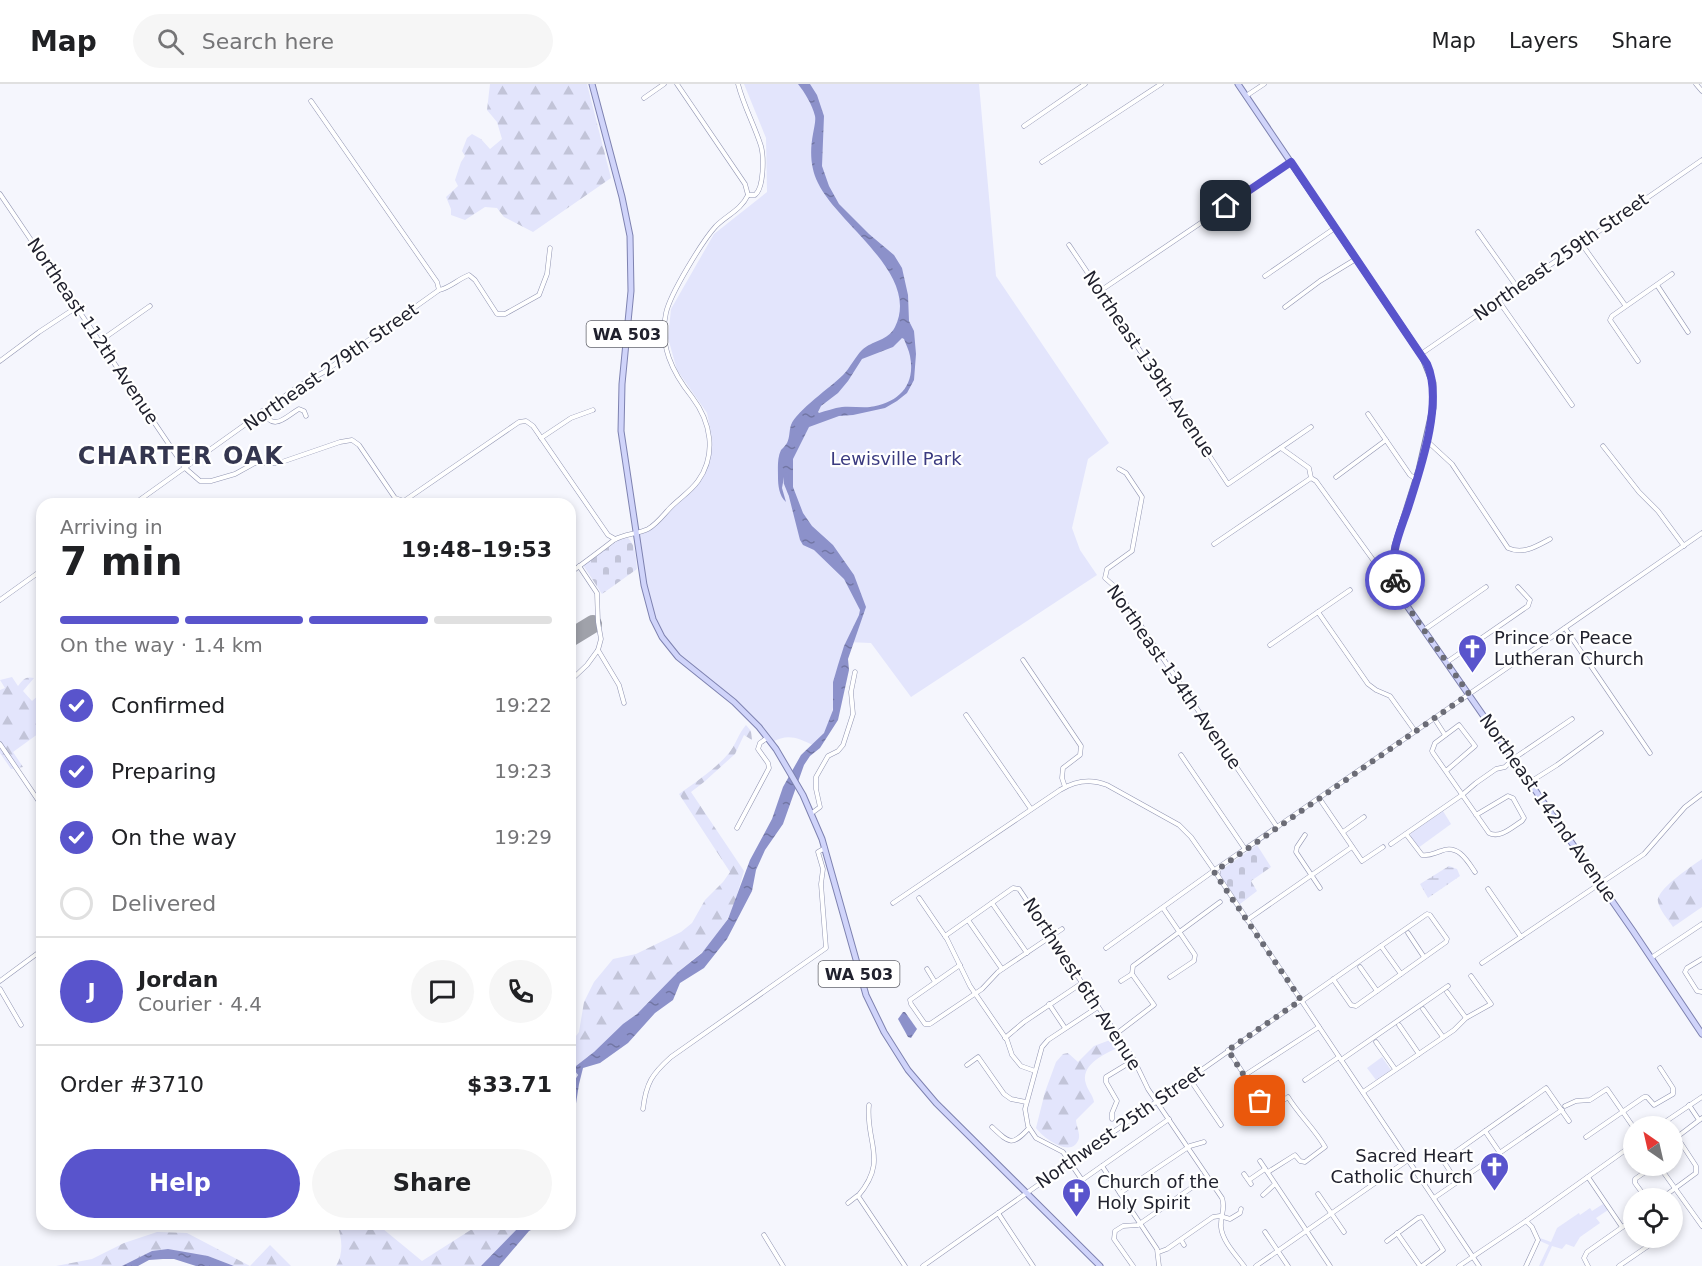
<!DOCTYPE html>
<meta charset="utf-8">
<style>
:root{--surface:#fff;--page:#f6f6f6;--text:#202124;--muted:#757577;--line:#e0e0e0;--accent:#5954cc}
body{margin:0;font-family:"DejaVu Sans",sans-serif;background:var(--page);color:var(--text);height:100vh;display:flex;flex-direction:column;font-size:22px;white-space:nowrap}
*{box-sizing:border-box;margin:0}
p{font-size:20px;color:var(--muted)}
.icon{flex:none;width:33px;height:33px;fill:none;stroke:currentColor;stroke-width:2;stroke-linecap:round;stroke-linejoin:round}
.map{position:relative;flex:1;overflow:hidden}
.details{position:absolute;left:36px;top:414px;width:540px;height:732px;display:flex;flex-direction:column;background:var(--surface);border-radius:18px;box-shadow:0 3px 9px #0003}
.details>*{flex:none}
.needle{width:39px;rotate:326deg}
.fabs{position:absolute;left:1623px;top:1032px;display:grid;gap:12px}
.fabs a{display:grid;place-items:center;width:60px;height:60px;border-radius:50%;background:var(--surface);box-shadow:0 3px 9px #0003;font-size:30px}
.pin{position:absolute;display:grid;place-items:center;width:51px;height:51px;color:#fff;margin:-26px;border-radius:12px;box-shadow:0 3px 9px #0006}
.courier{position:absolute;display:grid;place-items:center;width:60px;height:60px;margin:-30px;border:4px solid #5954cc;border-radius:50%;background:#fff;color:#222;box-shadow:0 2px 8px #0007}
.summary em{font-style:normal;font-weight:800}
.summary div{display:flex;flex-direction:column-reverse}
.summary{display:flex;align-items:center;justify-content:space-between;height:102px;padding:0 24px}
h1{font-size:39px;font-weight:800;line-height:45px}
.bar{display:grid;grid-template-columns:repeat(4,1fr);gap:9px 6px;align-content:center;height:72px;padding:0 24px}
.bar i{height:8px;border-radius:4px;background:var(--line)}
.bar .current{background:var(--accent)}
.bar p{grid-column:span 4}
.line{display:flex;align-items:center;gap:15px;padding:0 24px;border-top:2px solid var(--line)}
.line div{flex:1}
.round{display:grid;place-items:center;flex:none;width:63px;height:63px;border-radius:32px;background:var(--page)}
ol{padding:0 24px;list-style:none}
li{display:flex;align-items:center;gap:18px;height:66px}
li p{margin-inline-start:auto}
li .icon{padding:6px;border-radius:50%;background:var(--accent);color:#fff;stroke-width:4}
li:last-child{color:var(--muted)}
li i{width:33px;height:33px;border:3px solid var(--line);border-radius:50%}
.primary-button{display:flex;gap:12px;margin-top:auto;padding:12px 24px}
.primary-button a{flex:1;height:69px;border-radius:36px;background:var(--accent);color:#fff;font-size:24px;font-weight:800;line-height:69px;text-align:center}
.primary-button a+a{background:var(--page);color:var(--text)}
header{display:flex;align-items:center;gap:36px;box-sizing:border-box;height:84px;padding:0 30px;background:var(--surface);border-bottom:2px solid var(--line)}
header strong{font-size:28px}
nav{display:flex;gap:33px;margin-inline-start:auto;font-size:21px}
.search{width:420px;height:54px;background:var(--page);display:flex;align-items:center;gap:15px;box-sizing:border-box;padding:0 21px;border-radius:33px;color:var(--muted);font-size:22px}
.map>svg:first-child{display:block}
.forest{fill:url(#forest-firs)}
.wetland{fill:url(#wetland-marsh)}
.cemetery{fill:url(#cemetery-stones)}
.green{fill:#e3e5fc}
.water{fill:url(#water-ripples);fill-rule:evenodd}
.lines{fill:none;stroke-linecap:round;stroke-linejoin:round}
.river{stroke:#8c91ca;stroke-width:4.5}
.runway{stroke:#a0a2aa;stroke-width:18}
.minor-casing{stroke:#9195b2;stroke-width:5}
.major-casing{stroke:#7e82b0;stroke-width:7}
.minor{stroke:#fff;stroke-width:4}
.major{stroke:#d0d4fa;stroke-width:5}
.done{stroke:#6b6c76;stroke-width:6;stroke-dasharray:0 10.8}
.route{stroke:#5954cc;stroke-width:8}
.labels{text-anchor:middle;stroke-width:4.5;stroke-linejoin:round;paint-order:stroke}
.shield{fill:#fff;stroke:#63646c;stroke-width:1.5}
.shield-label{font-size:16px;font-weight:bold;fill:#20212d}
.street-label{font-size:18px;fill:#20212d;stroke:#fff}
.park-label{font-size:18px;fill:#3b3b80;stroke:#fff}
.poi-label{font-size:18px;fill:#20212d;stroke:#fff;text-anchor:start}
.district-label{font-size:24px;font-weight:bold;letter-spacing:1.5px;fill:#34364f;stroke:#fff}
</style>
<header>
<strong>Map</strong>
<div class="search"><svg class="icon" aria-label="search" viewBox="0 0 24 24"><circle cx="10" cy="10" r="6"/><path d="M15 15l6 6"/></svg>Search here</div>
<nav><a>Map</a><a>Layers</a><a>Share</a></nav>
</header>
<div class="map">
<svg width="1702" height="1182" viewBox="0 0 1702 1182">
<defs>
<pattern id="forest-firs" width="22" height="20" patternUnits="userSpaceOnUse" patternTransform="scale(1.5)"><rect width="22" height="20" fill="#e3e5fc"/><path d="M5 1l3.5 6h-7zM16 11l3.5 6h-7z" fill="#c2c4d8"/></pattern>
<pattern id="wetland-marsh" width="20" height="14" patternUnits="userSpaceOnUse" patternTransform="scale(1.5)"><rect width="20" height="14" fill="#e3e5fc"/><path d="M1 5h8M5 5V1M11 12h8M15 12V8" fill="none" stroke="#c2c4d8"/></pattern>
<pattern id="cemetery-stones" width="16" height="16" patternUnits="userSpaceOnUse" patternTransform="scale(1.5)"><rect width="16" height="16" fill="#e3e5fc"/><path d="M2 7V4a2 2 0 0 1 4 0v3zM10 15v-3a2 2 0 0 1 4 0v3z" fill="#c2c4d8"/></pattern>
<pattern id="water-ripples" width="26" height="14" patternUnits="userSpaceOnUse" patternTransform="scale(1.5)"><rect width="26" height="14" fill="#8c91ca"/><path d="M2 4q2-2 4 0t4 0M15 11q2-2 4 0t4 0" fill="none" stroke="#7276a4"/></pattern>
</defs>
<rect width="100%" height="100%" fill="#f5f6fd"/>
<g class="forest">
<polygon points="490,0 587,0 611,94 533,148 504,133 497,124 485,123 465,136 451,131 451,125 446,113 458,102 455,96 461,78 465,72 462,67 467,54 472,50 481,55 490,65 502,55 497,38 487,26"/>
<path d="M12,593l6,9c5,-7 8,-10 16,-8l-11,13 9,10 10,-9v39l-29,21 10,15 -12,2 -11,-16v-63l5,-2 -5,-8z"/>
<path d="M746,641l5,6 1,9 -8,-5 -9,19 -31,28 -13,10 53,79 -10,34 -7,15 -21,29 -27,22 -12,15 -61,57 -29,23v9l-7,24v-61l1,-2 2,4 6,-8 5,-30 10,-20 19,-23 23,-5 45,-22 11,-9 13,-23 18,-18 7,-10 -51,-78c17,-12 35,-24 49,-40 8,-9 10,-20 18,-29z"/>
<path d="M1702,775v48l-29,20c-5,-8 -13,-16 -15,-25 -3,-12 34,-36 44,-43z"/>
<path d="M1110,956l6,5 -1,4c-13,6 -35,17 -29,35 2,7 7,11 8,18l-18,18c0,5 4,13 3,18 -6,22 -36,0 -43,-10l9,-36 11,-30 7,-8 5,-1 10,9 16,-16z"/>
<path d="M337,1140h40l45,37 58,-37h40l-4,8 -33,34h-147c8,-13 6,-28 1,-42z"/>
<polygon points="157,1148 187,1149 250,1182 270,1161 291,1182 234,1182 208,1172 165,1171 126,1182 56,1182 92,1175 124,1159"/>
</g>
<polygon class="wetland" points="1449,782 1457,785 1460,792 1428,814 1420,800"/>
<g class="cemetery">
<path d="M628,454c8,7 8,21 9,31l-35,25 -19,-29 36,-25z"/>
<polygon points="1257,761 1271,783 1251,797 1257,807 1240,820 1220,791 1220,787"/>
</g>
<g class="green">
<path d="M744,0h235l17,192 113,167 -21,16 -16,69 8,22 17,25 -186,122 -40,-54 -25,-1 -13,40 1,20 -3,16 -5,13 -13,14c-15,-7 -25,-12 -41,-3l-21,-24 -80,-69 -23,-41 -12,-75 11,-3 56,-55 8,-23 1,-14 -5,-25 -30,-43 -9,-32 3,-29 43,-75 53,-42 -1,-54z"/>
<polygon points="1443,727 1451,740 1418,764 1410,753 1411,749"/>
<polygon points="1382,973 1391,986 1376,996 1367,984"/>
<polygon points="1603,1120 1608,1126 1596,1134 1600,1139 1580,1153 1574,1163 1566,1160 1562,1165 1552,1162 1543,1182 1539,1182 1549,1161 1540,1157 1540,1154 1551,1158 1557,1144 1579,1129 1580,1131 1590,1124 1592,1127"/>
</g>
<g class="water">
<path d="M798,0h12l7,11 7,21 -2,50 7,20 10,18 30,30 25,21 8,13 6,27 1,26 5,10 2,23 -2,26 -7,13 -10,8 -12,7 -32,7 -14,1 -30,11 -16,32v28l10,26 9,13 21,19 21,30 12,32 -18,52 1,11 -11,50 -18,28 -10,8 -6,9 -21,59 -18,26 -9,20 -4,21 -25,48 -23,29 -24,15 -7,17 -18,13 -27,30 -28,20 -17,5 -4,16 -9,59c0,-21 -5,-50 8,-68l-3,-4 1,-5 18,-14 29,-28 14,-10 41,-42 24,-19 26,-34 22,-59 22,-41 11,-32 18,-32 23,-22 9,-23v-28l5,-17 6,-19 15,-31 1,-5 -16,-31 -30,-29 -11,-5 -3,-5 -16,-63 -2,11 4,14c-7,-6 -8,-17 -8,-25 0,-8 -1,-19 3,-27 2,-2 4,-4 6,-7 3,-6 2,-12 4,-18 6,-15 39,-37 52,-50 7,-7 12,-18 19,-25 11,-10 26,-9 33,-23 26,-53 -57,-102 -77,-144 -8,-16 -8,-33 -5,-49 1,-6 3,-13 2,-18 -3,-12 -10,-23 -17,-32zM902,254l2,1c2,6 5,11 6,17 6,30 -12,47 -40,51 -9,1 -19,-1 -28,0 -8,1 -16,4 -23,6l-1,-1 3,-6 17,-13 10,-12 14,-22 31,-12z"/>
<polygon points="903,928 905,928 917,945 911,954 908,953 898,935"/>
<polygon points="522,1140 539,1140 537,1143 529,1147 499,1182 481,1182"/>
<polygon points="168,1165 208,1172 234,1182 196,1182 174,1175 163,1175 149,1176 138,1182 122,1182 152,1167"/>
</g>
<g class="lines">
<polyline class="river" points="786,391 786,399 790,409"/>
<polyline class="runway" points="570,554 593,540"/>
<defs>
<g id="minor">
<polyline points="677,0 745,100 748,111"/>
<path d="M738,0c6,23 16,40 23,62 3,11 3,42 -6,49h-7"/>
<polyline points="1696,0 1702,7"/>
<polyline points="1246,12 1264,0"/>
<polyline points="644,14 664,0"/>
<polyline points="311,17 437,198 439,206"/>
<polyline points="1024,42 1085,0"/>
<polyline points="1042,78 1161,0"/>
<polyline points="0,110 185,384 200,397 211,397 235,390 255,379 279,379 340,358 352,356 359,361 395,414 404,417 519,338 526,337 533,342 608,451 615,455"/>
<polyline points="1478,148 1517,203"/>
<polyline points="1581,159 1625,221"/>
<polyline points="1069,161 1149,280 1169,315 1184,333 1228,400 1311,343"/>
<polyline points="1265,192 1335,144"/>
<polyline points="1657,201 1688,248"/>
<polyline points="1100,207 1291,78"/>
<polyline points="1498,216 1572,321"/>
<polyline points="1285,223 1320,197 1356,175"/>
<polyline points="100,257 150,222"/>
<polyline points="1421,270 1702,76"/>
<polyline points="0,277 39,248 77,223"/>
<polyline points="1638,277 1610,236 1612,232 1672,190"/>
<path d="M262,327c12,22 24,5 37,-2l5,2 2,5"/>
<polyline points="1368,330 1410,391 1416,395"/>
<polyline points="541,354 571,334 593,326"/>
<path d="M1426,356l26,24 56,84c15,7 29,-2 42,-9"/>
<polyline points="1603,362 1639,408 1658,427 1684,462"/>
<polyline points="1281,364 1309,384 1311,394 1316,397 1384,491 1396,502"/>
<polyline points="1119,385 1126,389 1142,413 1132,467 1107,485 1105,494 1114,502 1277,743"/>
<polyline points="1336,393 1386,356"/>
<path d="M134,420l165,-118 25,-14 115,-82c11,-2 19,-11 30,-15l6,5 22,34h8l34,-19 8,-21 3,-26"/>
<polyline points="1214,460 1311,394"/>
<path d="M570,489c15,-11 30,-22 44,-33 9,-6 24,-6 34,-11 9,-5 16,-15 23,-22 9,-9 20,-16 27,-26 19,-27 13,-59 -6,-84 -20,-25 -33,-52 -26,-84 4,-19 37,-73 50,-87 11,-11 25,-16 32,-31"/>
<polyline points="0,516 42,486"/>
<polyline points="1318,528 1368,600 1376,606 1390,612 1415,647"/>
<polyline points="1565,544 1650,669"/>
<polyline points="1424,546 1486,503"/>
<polyline points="1270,561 1350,506"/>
<polyline points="598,566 619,601 624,619"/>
<polyline points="1023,576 1081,662 1080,671 1063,684 1062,694 1065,703"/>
<polyline points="1447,578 1528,522 1530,516 1518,503"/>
<polyline points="570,597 587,581 598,566 601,555 598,538 597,509 579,482"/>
<polyline points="966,631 1031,725"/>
<polyline points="1434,634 1445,651"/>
<polyline points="0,660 42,722"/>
<polyline points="1181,671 1245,765"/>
<polyline points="1513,675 1572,635"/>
<path d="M1446,687l29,-25 -16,-21 -24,18 -3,8 1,2 56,80c11,6 23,-6 33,-12l2,-3 -11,-20 -5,-2 -32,19"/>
<polyline points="1530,698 1557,681 1601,649"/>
<polyline points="1319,714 1362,777 1383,763"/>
<polyline points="812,729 820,723 816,705 816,693 828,672 838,667 843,661 853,630 851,608 855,588"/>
<polyline points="737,744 769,684 768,679 758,665 760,659 767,654"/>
<polyline points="1343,748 1364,733"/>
<path d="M1406,750l16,21c8,1 12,-2 19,-4 17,-7 26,9 34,21"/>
<polyline points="1305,751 1297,763 1296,768 1320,804"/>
<polyline points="1391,760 1462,711 1476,699 1496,685 1505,683 1513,675"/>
<polyline points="1488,805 1521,853"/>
<polyline points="919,814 947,855 970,902 1007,956 1012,971 1021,982 1035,987"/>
<path d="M893,819l167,-113c15,-9 30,-12 47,-5l72,40 12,12 23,33 265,396"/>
<polyline points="992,819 1027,869"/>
<polyline points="1163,824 1195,871 1194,877 1170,893"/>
<polyline points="968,836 1002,885"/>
<polyline points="1247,836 1352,763"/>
<polyline points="1408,849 1424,873"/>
<path d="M945,852l68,-48 6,1 115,171 14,29 74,109c4,11 -2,18 -1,29 1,14 16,29 23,39"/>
<polyline points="1381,862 1401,890"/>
<polyline points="1106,864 1219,783 1702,449"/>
<polyline points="1651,874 1702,840"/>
<polyline points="1702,875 1687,884 1685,888 1697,907 1702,908"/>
<polyline points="1482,879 1644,770 1685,723 1702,710"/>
<polyline points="960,881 910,916 911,920 925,940 930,940 982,905 998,888 1062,845"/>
<polyline points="1360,883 1377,907"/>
<polyline points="927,885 935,898"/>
<polyline points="0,897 42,866"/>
<polyline points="1121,897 1132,890"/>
<polyline points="0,905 21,941"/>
<polyline points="1447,908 1466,934"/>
<polyline points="1302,917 1427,830 1430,831 1447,855 1446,858 1356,922 1351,921 1333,895"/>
<polyline points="1049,920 1065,944"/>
<polyline points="1098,923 1048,956 1042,963 1025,1025 1028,1042 1036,1054 1063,1068 1082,1096 1169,1035"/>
<polyline points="1423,925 1443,953"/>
<polyline points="1399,941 1419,970"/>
<polyline points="1116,950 1154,921 1132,890 1133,882 1220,818"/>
<polyline points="1005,954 1024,938 1082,899"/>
<polyline points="1376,958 1395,985"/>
<path d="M1228,966l38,58 5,1 17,-12c11,18 26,31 37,50l-20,15 -5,-1 -5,-6 -27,17"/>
<polyline points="1341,976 1448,902"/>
<polyline points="967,981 978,973 1004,1010 1011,1015 1026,1018"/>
<polyline points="1245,991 1319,943"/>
<polyline points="1189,994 1221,1041"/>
<polyline points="1305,996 1339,973"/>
<polyline points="1363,1008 1454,946 1466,934 1491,920 1471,892"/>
<path d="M869,1021c-4,37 20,55 -11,91l47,70"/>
<polyline points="1689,1021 1699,1036"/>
<polyline points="1565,1022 1576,1017 1590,1016 1607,1005 1634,1044"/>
<path d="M643,1025c3,-26 9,-35 28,-52l155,-109 -5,-64 2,-15 -5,-17 7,-4"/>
<polyline points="1112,1035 1112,1029 1117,1017 1106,998 1106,993 1134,976"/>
<polyline points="1659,1042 1702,1013"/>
<path d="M992,1043c17,16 20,20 37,1"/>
<polyline points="1485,1047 1500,1069"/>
<polyline points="1586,1053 1644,1013 1647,1013 1654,1021 1673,1010 1673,1004 1660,984"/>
<polyline points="1260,1077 1330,1182"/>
<polyline points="1102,1082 1157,1165 1159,1182"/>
<polyline points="1659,1082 1702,1142"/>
<polyline points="1244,1090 1251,1100"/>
<polyline points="1588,1093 1622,1143"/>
<polyline points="1249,1096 1265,1085"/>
<polyline points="1457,1098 1444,1078 1444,1076 1546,1004 1569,1037"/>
<polyline points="1120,1109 1190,1062 1204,1058"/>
<polyline points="1318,1110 1344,1148"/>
<polyline points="1263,1111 1275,1100"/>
<polyline points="1434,1114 1562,1026"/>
<polyline points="1646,1114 1635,1099 1635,1095 1654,1082"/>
<polyline points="1662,1114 1696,1089 1696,1082 1677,1053 1702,1034"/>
<polyline points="848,1119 857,1112"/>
<polyline points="998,1129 1033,1182"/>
<polyline points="1265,1148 1288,1182"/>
<polyline points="1397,1149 1420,1182"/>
<polyline points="764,1151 783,1182"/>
<polyline points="1181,1156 1184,1161"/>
<polyline points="1387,1157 1418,1134 1422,1133 1443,1166 1422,1182"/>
<polyline points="1159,1168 1167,1165 1213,1133 1220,1132 1230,1135 1240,1129 1241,1125"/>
<polyline points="923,1182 1301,916"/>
<polyline points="1133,1182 1114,1155 1115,1147 1123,1142 1138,1141 1207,1093"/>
<polyline points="1256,1182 1408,1076"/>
<polyline points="1459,1182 1526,1137 1634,1060"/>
<polyline points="1526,1182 1538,1156 1532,1143 1526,1137"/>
<polyline points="1588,1182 1584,1174 1587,1168 1634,1135"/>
<polyline points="1619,1182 1651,1160"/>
</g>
<g id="major">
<polyline points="592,0 622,113 630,152 631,207 622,300 621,347 644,501 653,535 662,553 678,573 734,618 759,643 776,665 803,711 822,755 866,911 884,948 908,986 936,1019 1100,1182"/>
<polyline points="1238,0 1419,268"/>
<polyline points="1423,274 1433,299 1433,324 1419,386 1395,462 1393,478 1397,502 1405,519 1633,847 1702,950"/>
</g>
</defs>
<use href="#minor" class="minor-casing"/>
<use href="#major" class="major-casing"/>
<use href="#minor" class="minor"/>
<use href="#major" class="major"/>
</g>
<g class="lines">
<polyline class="done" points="1260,1017 1228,966 1301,916 1214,788 1469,610 1405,519 1395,496"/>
<path class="route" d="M1226,122l65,-44 136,202c17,38 -7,106 -19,144 -8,24 -19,46 -13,72"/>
</g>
<defs>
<symbol id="church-pin" viewBox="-11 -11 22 30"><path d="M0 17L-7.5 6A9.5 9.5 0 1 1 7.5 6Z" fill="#5954cc" stroke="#fff"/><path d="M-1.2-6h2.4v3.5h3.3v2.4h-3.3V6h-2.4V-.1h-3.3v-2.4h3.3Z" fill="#fff"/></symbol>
</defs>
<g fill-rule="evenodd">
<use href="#church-pin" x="1456" y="548" width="33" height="45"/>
<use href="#church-pin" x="1478" y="1066" width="33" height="45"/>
<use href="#church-pin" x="1060" y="1092" width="33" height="45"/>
</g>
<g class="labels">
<g class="shield">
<rect x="586.5" y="237" width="81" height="26" rx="4.5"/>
<rect x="818.5" y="877" width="81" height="26" rx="4.5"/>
</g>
<g class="shield-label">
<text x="627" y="256">WA 503</text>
<text x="859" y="896">WA 503</text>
</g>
<g class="street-label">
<text transform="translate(1561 173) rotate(-35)" y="6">Northeast 259th Street</text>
<text transform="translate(93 247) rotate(56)" y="6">Northeast 112th Avenue</text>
<text transform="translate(1149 280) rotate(56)" y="6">Northeast 139th Avenue</text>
<text transform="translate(331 283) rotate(-35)" y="6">Northeast 279th Street</text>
<text transform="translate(1174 593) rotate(55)" y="6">Northeast 134th Avenue</text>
<text transform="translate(1548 724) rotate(55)" y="6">Northeast 142nd Avenue</text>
<text transform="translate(1082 900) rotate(57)" y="6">Northwest 6th Avenue</text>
<text transform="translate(1120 1043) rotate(-35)" y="6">Northwest 25th Street</text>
</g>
<g class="park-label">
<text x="896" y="381">Lewisville Park</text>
</g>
<g class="poi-label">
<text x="1494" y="560">Prince or Peace<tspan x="1494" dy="21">Lutheran Church</tspan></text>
<text x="1473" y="1078" text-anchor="end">Sacred Heart<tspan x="1473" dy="21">Catholic Church</tspan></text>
<text x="1097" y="1104">Church of the<tspan x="1097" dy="21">Holy Spirit</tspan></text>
</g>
<g class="district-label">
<text x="181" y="380">CHARTER OAK</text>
</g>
</g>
</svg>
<div class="fabs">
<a><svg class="needle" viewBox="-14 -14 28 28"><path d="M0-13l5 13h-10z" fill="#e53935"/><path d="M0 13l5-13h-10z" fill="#757577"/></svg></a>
<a><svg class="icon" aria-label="locate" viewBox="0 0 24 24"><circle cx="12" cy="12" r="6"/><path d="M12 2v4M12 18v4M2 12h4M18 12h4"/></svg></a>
</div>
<div class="pin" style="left:1260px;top:1017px;background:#ea580c"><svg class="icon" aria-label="bag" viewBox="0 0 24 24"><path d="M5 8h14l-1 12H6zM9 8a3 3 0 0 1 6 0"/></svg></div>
<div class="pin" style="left:1226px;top:122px;background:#1f2937"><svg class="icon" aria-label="home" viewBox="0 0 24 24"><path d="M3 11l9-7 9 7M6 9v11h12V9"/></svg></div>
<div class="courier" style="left:1395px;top:496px"><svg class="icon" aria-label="bike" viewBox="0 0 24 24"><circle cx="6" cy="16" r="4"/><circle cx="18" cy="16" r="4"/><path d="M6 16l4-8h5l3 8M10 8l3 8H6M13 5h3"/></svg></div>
<section class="details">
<div class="summary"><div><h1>7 min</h1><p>Arriving in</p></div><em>19:48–19:53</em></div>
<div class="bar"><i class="current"></i><i class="current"></i><i class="current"></i><i></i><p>On the way · 1.4 km</p></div>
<ol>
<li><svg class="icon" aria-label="check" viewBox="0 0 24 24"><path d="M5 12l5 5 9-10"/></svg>Confirmed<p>19:22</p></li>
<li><svg class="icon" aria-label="check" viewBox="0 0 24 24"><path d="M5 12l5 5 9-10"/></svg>Preparing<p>19:23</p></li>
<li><svg class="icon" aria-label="check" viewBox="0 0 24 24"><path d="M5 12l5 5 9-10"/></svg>On the way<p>19:29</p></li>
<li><i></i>Delivered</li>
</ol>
<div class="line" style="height:108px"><b class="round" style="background:var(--accent);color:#fff">J</b><div><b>Jordan</b><p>Courier · 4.4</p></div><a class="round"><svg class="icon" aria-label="chat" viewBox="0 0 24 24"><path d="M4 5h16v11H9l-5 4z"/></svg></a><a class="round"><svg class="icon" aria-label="phone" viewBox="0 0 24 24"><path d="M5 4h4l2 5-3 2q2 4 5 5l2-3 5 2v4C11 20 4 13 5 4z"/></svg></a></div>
<div class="line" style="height:78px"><div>Order #3710</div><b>$33.71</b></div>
<div class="primary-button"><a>Help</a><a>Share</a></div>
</section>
</div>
